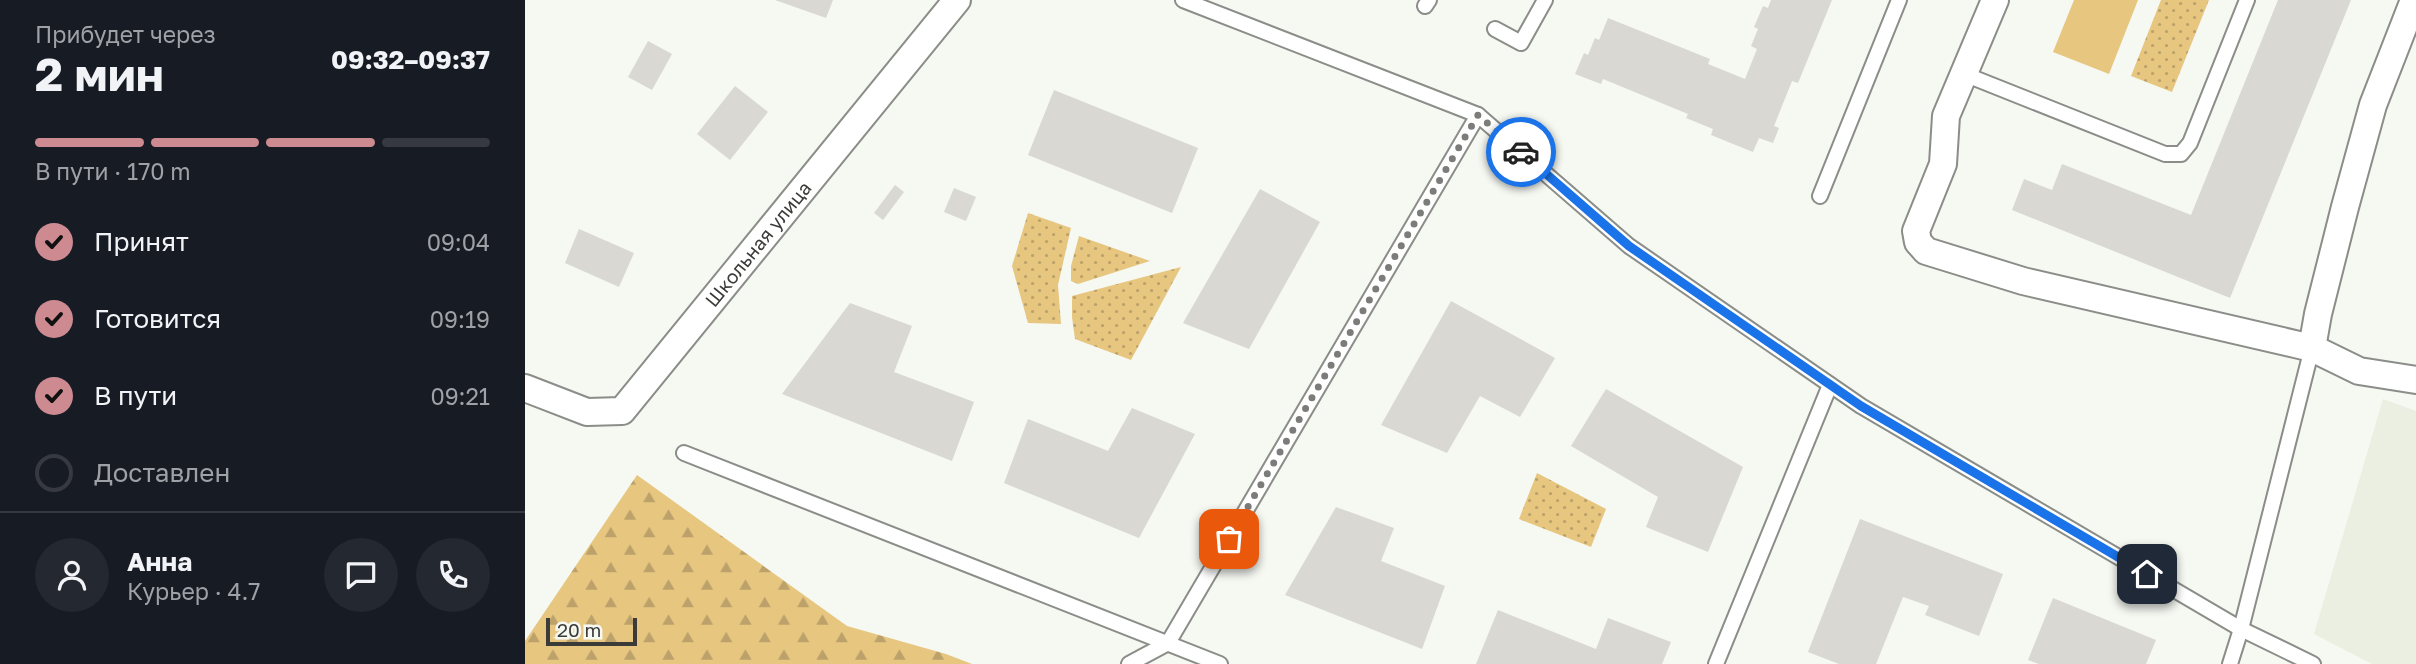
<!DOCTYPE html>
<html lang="ru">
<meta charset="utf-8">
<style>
:root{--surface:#171b24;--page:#242831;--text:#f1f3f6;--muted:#9ea1a6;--line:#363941;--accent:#ce8a91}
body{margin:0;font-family:"Golos Text",sans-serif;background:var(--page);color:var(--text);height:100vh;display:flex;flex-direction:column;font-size:26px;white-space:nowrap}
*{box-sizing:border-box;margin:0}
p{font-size:23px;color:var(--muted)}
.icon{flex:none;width:38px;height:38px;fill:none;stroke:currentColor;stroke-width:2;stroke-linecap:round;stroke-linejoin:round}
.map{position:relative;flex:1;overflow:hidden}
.sheet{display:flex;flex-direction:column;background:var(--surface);width:525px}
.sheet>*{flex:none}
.scale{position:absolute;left:21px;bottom:18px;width:91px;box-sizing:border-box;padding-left:7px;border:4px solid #3b3b39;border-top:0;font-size:19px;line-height:24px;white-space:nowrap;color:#3b3b39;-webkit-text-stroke:5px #f6f8f2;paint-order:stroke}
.pin{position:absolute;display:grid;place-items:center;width:60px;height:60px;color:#fff;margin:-30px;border-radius:14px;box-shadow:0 4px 10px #0006}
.courier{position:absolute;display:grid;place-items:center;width:70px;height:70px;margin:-35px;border:5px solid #1a73e8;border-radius:50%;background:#fff;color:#222;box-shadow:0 2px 9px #0007}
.overview em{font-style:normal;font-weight:700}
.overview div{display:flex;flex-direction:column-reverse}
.overview{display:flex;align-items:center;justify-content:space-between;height:119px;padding:0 35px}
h1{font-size:46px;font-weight:700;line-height:52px}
.bar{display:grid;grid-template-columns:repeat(4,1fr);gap:10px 7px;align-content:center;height:84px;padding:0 35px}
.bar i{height:9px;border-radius:5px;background:var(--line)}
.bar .active{background:var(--accent)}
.bar p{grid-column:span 4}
.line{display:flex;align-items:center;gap:18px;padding:0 35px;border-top:2px solid var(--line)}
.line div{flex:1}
.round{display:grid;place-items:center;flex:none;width:74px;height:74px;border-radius:37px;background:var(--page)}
ol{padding:0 35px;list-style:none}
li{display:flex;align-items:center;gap:21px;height:77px}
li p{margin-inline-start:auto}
li .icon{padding:7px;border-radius:50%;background:var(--accent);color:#111;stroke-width:4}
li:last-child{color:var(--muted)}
li i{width:38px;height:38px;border:4px solid var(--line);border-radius:50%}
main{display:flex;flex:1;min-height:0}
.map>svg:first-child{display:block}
.built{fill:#eaefe2}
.green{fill:url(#green-dots)}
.forest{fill:url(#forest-firs)}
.pitch{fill:#e7c680}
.building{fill:#d9d8d2}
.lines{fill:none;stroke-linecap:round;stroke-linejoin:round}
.service-casing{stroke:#8b8d88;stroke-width:18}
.minor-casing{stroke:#8b8d88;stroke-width:30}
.service{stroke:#fff;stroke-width:14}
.minor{stroke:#fff;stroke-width:26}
.done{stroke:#7c7d7a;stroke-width:7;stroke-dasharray:0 12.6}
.route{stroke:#1a73e8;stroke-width:9}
.labels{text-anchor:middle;stroke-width:7;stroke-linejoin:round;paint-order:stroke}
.street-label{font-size:19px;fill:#3b3b39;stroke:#f6f8f2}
</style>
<main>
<section class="sheet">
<div class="overview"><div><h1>2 мин</h1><p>Прибудет через</p></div><em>09:32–09:37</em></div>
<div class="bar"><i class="active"></i><i class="active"></i><i class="active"></i><i></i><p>В пути · 170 m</p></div>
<ol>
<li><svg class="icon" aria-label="check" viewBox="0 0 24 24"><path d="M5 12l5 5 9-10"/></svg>Принят<p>09:04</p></li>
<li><svg class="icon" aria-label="check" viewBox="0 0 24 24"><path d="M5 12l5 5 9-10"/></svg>Готовится<p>09:19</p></li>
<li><svg class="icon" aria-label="check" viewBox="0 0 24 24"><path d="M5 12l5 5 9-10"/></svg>В пути<p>09:21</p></li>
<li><i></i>Доставлен</li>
</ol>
<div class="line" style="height:126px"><a class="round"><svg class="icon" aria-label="person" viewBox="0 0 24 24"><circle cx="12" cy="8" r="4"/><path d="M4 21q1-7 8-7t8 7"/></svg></a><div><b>Анна</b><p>Курьер · 4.7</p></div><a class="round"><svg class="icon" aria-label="chat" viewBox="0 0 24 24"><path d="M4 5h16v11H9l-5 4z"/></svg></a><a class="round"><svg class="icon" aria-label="phone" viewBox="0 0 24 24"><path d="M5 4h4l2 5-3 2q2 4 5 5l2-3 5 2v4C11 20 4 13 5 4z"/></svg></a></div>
</section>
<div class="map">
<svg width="1891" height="664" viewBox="0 0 1891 664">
<defs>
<pattern id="green-dots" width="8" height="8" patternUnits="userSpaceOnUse" patternTransform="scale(1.75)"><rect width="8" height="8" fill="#e7c680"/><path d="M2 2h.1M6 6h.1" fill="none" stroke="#bca26a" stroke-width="1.8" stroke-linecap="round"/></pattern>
<pattern id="forest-firs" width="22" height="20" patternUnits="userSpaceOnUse" patternTransform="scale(1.75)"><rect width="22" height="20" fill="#e7c680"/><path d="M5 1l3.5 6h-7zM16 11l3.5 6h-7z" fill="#bca26a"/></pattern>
</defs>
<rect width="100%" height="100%" fill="#f6f8f2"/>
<polygon class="built" points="1858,399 1891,411 1891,664 1847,664 1789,634"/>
<g class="green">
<polygon points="1636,0 1684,0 1647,92 1606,76"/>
<polygon points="503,213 546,228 533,285 536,324 503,323 487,266"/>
<polygon points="554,236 625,261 553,284 546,281 546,266"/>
<polygon points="656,267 606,360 550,339 547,317 547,296"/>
<polygon points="1012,473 1081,509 1066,547 994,519"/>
</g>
<polygon class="forest" points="112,475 322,626 421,654 447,664 0,664 0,641"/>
<polygon class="pitch" points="1549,0 1613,0 1584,74 1528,52"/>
<g class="building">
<polygon points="250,0 308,0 301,18"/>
<polygon points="1246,0 1307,0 1273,83 1267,81 1249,126 1254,128 1248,143 1234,138 1228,152 1186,135 1188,129 1161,118 1163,114 1078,79 1076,84 1050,74 1059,53 1063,55 1070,38 1074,40 1083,18 1185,59 1183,64 1220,79 1232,49 1226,46 1233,29 1229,27 1238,6 1243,8"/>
<polygon points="1753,0 1826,0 1705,298 1487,210 1499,179 1527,190 1537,164 1666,215"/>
<polygon points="123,41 147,54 127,90 103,77"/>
<polygon points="210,86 243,112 205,160 172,134"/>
<polygon points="529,90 673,148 647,213 503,155"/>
<polygon points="370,185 379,192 358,220 349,213"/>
<polygon points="429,188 451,197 441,221 419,212"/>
<polygon points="735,189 795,222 724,349 658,323"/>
<polygon points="54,229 109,253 94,287 40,263"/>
<polygon points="926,301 1030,358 995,417 955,396 922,453 856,425"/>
<polygon points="325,303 387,326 369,372 449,402 427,461 257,394"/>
<polygon points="1081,389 1218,467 1183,552 1121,527 1133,497 1046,446"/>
<polygon points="607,408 670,434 614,538 479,483 503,419 583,451"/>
<polygon points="811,507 869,528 856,561 920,586 897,649 760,595"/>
<polygon points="1335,519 1478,574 1454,636 1400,615 1404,606 1378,597 1351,664 1314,664 1283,652"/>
<polygon points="1528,598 1631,640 1621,664 1514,664 1503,660"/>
<polygon points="973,610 1071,649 1083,618 1146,642 1137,664 951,664"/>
</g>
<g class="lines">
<defs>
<g id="service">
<polyline points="658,0 953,115 1104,246 1336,406 1716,629 1788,664"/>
<polyline points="900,6 904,0"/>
<polyline points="970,29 996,43 1020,0"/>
<polyline points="1439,74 1640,154 1656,154 1665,143 1722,0"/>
<polyline points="1295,196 1374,0"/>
<polyline points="159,453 695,664"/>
<polyline points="604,664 643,643 953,115"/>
<polyline points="1191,664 1305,385"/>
<polyline points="1705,664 1716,629 1787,348"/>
</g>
<g id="minor">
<polyline points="1470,0 1421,116 1418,164 1391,231 1393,242 1401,251 1498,281 1787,348 1834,371 1891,380"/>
<polyline points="1787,348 1793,314 1820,207 1848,105 1889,0"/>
<path id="s1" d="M0,388l62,24 35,-1 335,-411"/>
</g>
</defs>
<use href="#service" class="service-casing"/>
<use href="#minor" class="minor-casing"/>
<use href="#service" class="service"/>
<use href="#minor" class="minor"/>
</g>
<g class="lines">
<polyline class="done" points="704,539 953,115 996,152"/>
<polyline class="route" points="996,152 1104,246 1336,406 1622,574"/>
</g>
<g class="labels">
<g class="street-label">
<text dy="7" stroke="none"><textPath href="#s1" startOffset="317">Школьная улица</textPath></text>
</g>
</g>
</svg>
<div class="scale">20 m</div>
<div class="pin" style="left:704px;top:539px;background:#ea580c"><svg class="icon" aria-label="bag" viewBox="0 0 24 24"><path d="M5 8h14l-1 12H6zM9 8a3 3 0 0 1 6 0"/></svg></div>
<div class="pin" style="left:1622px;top:574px;background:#1f2937"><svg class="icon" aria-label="home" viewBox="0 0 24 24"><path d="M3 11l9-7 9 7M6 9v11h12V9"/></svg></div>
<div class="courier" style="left:996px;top:152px"><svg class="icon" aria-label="car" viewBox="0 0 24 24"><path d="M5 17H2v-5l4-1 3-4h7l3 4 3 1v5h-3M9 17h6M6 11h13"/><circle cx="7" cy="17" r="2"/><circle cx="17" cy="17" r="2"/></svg></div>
</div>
</main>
